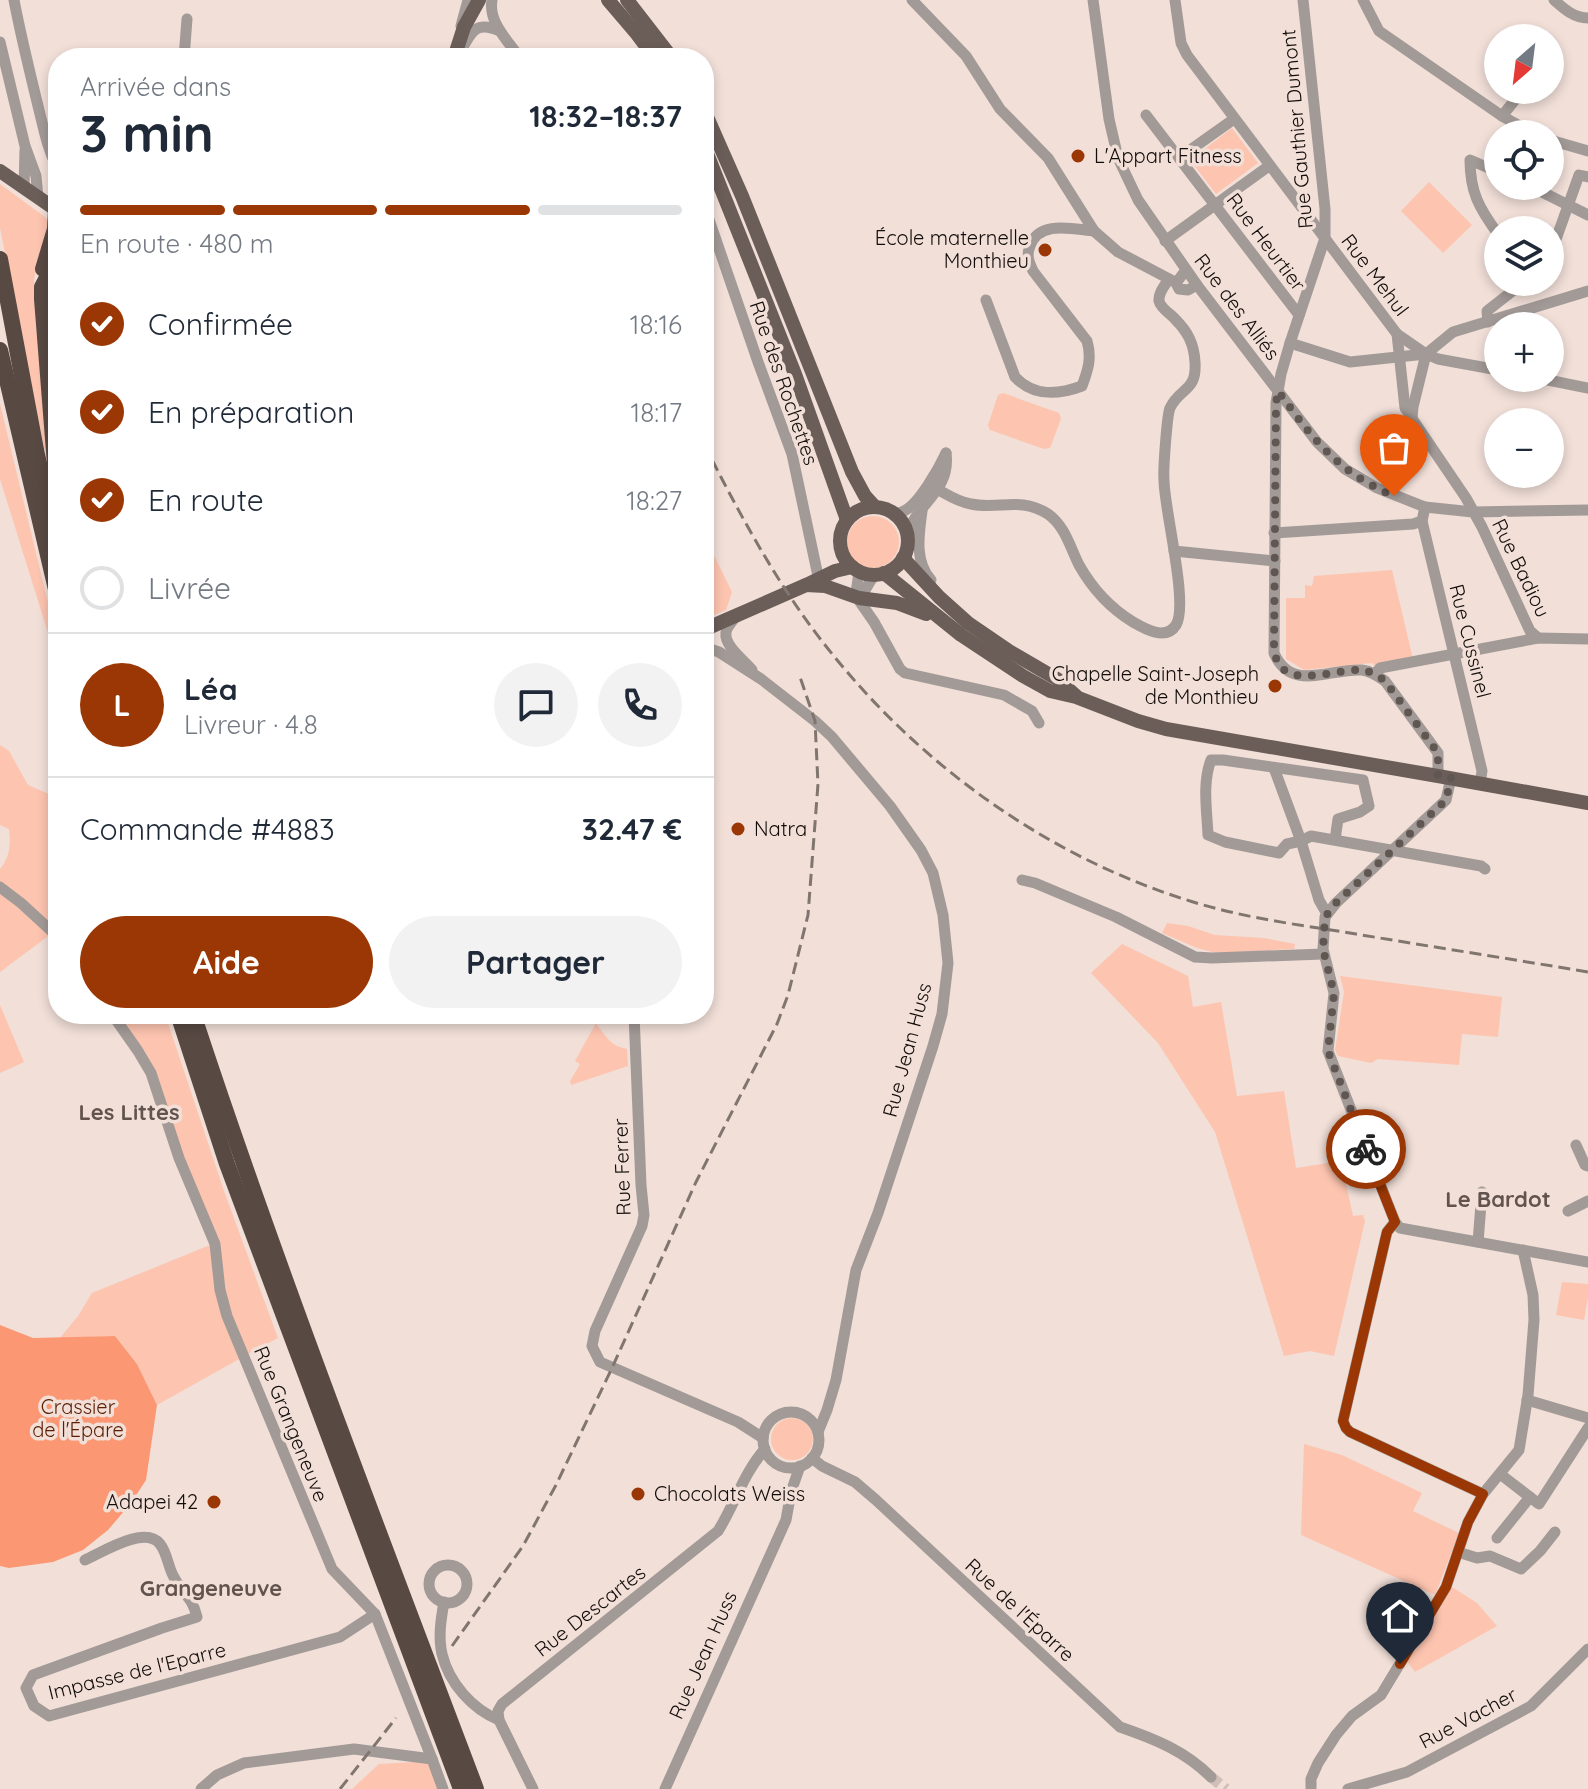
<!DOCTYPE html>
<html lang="fr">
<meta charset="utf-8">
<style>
:root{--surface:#fff;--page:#f2f2f3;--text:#1f2937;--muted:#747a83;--line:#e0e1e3;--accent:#9b3704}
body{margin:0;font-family:Quicksand,sans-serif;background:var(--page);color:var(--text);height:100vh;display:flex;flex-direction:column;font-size:30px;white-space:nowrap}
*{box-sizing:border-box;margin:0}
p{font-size:26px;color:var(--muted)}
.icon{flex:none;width:44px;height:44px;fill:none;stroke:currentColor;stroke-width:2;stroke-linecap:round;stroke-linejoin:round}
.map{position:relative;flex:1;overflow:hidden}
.panel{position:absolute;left:48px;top:48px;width:666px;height:976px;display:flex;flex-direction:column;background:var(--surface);border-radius:32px;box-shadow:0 4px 12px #0003}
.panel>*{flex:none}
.needle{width:52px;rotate:208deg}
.buttons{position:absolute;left:1484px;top:24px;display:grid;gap:16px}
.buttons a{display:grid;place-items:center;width:80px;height:80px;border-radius:50%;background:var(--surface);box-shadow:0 4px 12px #0003;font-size:40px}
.pin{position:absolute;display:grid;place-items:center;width:68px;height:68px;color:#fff;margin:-82px -34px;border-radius:50% 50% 50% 0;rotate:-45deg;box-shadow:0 0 8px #0007}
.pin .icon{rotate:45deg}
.courier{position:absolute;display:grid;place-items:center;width:80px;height:80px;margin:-40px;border:6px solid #9b3704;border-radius:50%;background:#fff;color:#222;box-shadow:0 2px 10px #0007}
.headline em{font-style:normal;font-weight:700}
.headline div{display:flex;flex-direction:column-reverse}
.headline{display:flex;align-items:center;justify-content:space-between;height:136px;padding:0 32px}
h1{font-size:52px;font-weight:700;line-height:60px}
.bar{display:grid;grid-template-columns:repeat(4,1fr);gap:12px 8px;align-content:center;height:96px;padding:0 32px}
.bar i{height:10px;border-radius:6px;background:var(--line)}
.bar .current{background:var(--accent)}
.bar p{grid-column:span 4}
.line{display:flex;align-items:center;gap:20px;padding:0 32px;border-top:2px solid var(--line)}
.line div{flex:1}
.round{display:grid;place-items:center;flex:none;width:84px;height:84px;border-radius:42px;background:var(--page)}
ol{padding:0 32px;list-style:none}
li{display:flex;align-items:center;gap:24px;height:88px}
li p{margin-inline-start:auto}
li .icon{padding:8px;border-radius:50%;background:var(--accent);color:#fff;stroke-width:4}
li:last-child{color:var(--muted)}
li i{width:44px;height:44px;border:4px solid var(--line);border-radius:50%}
.action{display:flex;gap:16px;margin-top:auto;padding:16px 32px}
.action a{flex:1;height:92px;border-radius:48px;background:var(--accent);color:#fff;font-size:32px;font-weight:700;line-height:92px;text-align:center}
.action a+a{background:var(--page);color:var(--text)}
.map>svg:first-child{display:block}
.green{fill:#fdc5b0}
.forest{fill:#fb9873}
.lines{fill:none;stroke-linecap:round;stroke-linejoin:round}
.minor-tunnel{stroke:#d0bfb9;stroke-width:11;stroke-dasharray:11 5.5;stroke-linecap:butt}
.minor{stroke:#a29a97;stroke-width:11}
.major{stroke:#6b5e59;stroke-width:14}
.highway{stroke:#584943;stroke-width:16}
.rail{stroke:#817570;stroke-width:3;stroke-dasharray:12 6;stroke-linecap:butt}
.done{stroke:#605652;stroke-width:8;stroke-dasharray:0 14.4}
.route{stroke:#9b3704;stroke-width:10}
.poi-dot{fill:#9b3704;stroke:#f1dfd8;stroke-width:3}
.labels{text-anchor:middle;stroke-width:7;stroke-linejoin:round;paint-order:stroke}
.street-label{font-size:20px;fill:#120c0a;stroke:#f1dfd8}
.poi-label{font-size:20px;fill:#120c0a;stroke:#f1dfd8;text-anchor:start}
.park-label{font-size:20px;fill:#5a1e03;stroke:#f1dfd8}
.neighbourhood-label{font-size:22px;font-weight:bold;fill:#63534e;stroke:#f1dfd8}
</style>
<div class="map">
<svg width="1588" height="1789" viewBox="0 0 1588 1789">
<rect width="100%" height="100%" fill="#f1dfd8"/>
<g class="green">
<polygon points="1232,128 1258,163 1216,194 1190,160"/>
<polygon points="1429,182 1472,225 1443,253 1401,211"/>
<polygon points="0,184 45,217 49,222 34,279 36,328 42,359 48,467 0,228"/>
<polygon points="1003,393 1059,413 1061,419 1050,448 1044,449 990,430 988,425 998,395"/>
<polygon points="0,404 58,644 58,676 49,636 0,479"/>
<circle cx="873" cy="542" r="26"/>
<polygon points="704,535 732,592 726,610 704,619"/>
<polygon points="1392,570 1413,659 1375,666 1372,663 1304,670 1286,659 1286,598 1305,598 1305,585 1312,586 1314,576"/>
<path d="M0,745l9,6 19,34 30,13v133l-4,-4 -7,10 -47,35v-103c10,-12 11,-25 9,-40l-9,-4z"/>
<polygon points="1167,923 1188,926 1215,935 1264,938 1295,944 1294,949 1216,953 1197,948 1162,933"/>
<polygon points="1122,944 1188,976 1193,1007 1221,1002 1237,1096 1284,1091 1296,1168 1341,1161 1353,1216 1363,1215 1365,1221 1334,1356 1310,1351 1284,1356 1215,1132 1158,1043 1091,973"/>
<polygon points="1340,976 1502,997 1498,1037 1462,1034 1459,1065 1378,1059 1371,1063 1338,1056 1335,1050 1344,992"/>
<polygon points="0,1005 24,1062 0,1073"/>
<polygon points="117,1014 165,1014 224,1191 278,1338 248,1354 231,1315 188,1173 154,1068 144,1050"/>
<path d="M596,1023c10,13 14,23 31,26l1,17 -57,19 -1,-4 10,-17 -5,-3z"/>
<polygon points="210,1245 241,1358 157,1405 137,1364 115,1336 60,1338 78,1316 92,1293"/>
<polygon points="1562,1282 1588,1284 1588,1297 1584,1320 1556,1315"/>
<circle cx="792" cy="1439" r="21"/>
<polygon points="1304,1444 1342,1455 1422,1493 1413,1511 1459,1533 1435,1595 1301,1535"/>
<polygon points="1452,1587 1477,1603 1497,1626 1415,1672 1406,1660"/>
<polygon points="430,1761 439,1789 352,1789 379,1764"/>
</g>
<polygon class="forest" points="0,1325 33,1338 115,1336 137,1364 157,1405 146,1480 131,1503 108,1530 83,1550 53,1562 9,1568 0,1566"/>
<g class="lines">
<polyline class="minor-tunnel" points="1211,1777 1226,1789"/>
<g class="minor">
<path d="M14,0c7,37 16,73 25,110 5,20 9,41 19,59"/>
<path d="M492,0c-4,22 16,41 28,58"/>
<polyline points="912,0 966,56 1000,109 1048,158 1094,231 1118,252 1175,282"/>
<polyline points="1093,0 1109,119 1118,158 1138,200 1197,285 1317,442 1345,469 1377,488 1425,507 1473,512 1588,510"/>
<polyline points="1175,0 1181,43 1187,55 1397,334 1426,354 1438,359 1498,370"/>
<path d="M1303,0l22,209v29l-35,105 -9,31 -5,29 -2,250c17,40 56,15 88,17 9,1 16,6 23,11l53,72v23"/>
<polyline points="1363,0 1379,31 1502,116 1534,134"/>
<path d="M1554,0c10,9 20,18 34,18"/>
<polyline points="461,26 468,0"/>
<polyline points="0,42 25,146 36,176 38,197"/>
<path d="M462,49c10,-19 15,-28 38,-18"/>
<polyline points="184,58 187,19"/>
<polyline points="1146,115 1299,315"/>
<polyline points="1502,116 1523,90"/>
<polyline points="1550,140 1588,151"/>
<polyline points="1179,158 1234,119"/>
<path d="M1498,172l-28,-12c0,32 9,48 28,74"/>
<polyline points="1530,186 1588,215"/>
<polyline points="24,188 25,150"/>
<polyline points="704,205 758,362 792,454 818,576"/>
<polyline points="1165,241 1269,166"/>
<polyline points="1550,256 1579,175 1588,177"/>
<polyline points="1186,270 1176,283 1179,289 1188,290 1197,285"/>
<path d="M986,300l29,77c19,20 43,18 67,9 6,-16 10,-28 5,-45l-54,-70c-4,-9 -7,-15 -3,-25 9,-26 42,-17 64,-15"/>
<polyline points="1488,322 1487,311 1524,282"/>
<polyline points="1397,334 1405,408 1466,498 1482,527 1530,631 1538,638"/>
<polyline points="1290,343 1350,362 1426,354"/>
<polyline points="1426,354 1453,332 1588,291"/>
<polyline points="1538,378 1588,388"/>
<polyline points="1412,418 1413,407 1426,354"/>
<path d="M937,489c11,6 21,13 34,15 28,6 48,-8 77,10 17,12 22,33 31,51 13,23 31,43 54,57 12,7 33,19 43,3 13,-21 -12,-116 -12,-145 -1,-10 3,-65 6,-72 10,-21 27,-16 25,-46 -1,-18 -7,-30 -20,-43 -4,-5 -14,-10 -16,-18 -1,-8 6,-16 10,-22"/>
<polyline points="1425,507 1422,521 1482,771 1480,784"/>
<path d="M922,511c-3,23 -8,50 9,69"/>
<path d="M892,512c5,1 8,2 12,-1 15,-7 35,-43 42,-58"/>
<polyline points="1274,533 1413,524 1422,521"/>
<path d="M907,534c11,-32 44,-43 39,-81"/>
<polyline points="1174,551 1275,561"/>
<polyline points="859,572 856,593 860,602 874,622 900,669 905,673 1004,695 1032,711 1039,723"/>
<path d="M859,598c7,-6 9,-16 16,-23"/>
<path d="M736,616c-3,5 -10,11 -10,17 -2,13 19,28 26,37"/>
<polyline points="704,647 719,652 761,679 815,721 832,737 890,806 921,850 933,873 943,915 948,963 942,1014 933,1046 878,1213 856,1270 836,1380 827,1410 818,1432"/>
<polyline points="1375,674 1380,668 1538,638 1588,639"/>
<polyline points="1274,768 1301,841 1319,900 1327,914"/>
<polyline points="1451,778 1446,800 1336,903 1325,917 1323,949 1334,993 1328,1051 1395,1222 1400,1228 1588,1262"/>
<path d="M1335,840l3,-21 22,-7 9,-6 -6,-26 -140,-20h-12c-9,23 -4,51 -3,75l17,7 54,11 8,-9 14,-3 10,-5 170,30 4,3"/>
<polyline points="1022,880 1035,883 1116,917 1195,957 1212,958 1323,954"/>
<polyline points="0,887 21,903 58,937"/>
<polyline points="112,1014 138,1051 151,1073 179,1158 215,1244 220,1290 227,1316 332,1569 375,1614 432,1759"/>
<polyline points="634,1014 641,1185 644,1215 642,1226 595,1331 592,1346 600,1362 738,1422 763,1438"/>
<polyline points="1576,1145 1585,1165 1588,1166"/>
<polyline points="1568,1211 1588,1201"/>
<polyline points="1395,1222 1387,1232 1343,1421 1346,1428 1350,1432 1483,1494"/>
<polyline points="1478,1242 1482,1192"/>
<polyline points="1527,1400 1588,1418"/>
<circle cx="791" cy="1440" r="28"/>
<path d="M812,1458l10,8 33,16 21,18 244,227c35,12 65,24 91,50"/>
<polyline points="1500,1474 1539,1504 1588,1428"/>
<polyline points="1497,1538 1530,1497"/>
<polyline points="1458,1552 1477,1558 1490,1556 1521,1569 1540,1551 1555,1532"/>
<path d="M85,1560c18,-8 60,-35 75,-16 8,10 8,25 15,35 9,17 17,17 22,38l-35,11 -129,47 -7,13 8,18 15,10 291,-79 35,-23"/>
<circle cx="448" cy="1584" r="19"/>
<path d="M444,1602c-3,17 -6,35 -2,52 7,29 30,55 57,66"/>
<polyline points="201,1789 217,1775 244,1763 354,1749 432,1759 443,1789"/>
<path d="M533,1789l-34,-69 -1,-9 4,-7 216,-173c17,-27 25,-57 47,-82"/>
<polyline points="665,1789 786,1520 791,1492 800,1466"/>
<polyline points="1311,1789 1311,1779 1318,1763 1336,1735 1352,1716 1381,1695 1446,1587 1468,1522 1483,1494 1519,1450 1528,1395 1534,1320 1533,1295 1523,1250"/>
<polyline points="1348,1789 1407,1772 1531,1706 1588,1649"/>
</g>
<g class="major">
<polyline points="608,0 637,34 655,58"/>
<polyline points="627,0 672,58"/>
<polyline points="454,58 464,27 479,0"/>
<polyline points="704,110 742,196 852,472 865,496 875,507"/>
<polyline points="704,146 795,374 847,520"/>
<polyline points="0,171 58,211"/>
<circle cx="874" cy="541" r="34"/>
<polyline points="903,558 939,597 968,623 1009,651 1057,679 1076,696"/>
<polyline points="884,573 961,635 1023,676 1050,691 1076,697 1138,721 1166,729 1438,776 1588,803"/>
<polyline points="806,585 825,586 859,598 897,603 926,614"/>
<polyline points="704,633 708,628 726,620 806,585 835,571 852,567"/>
</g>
<g class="highway">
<polyline points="58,257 42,287 42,299 58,502"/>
<polyline points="0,259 37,455 58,542"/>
<polyline points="43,269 55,229 56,210"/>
<polyline points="0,350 58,598"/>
<polyline points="178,1014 227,1164 461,1789"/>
<path d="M193,1014c86,261 186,518 283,775"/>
</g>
<g class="rail">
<path d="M704,444c36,71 75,144 125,206 92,116 219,207 361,251 53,17 111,24 166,33 77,13 155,25 232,38"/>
<polyline points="452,1646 523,1546 556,1485 612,1368 696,1182 777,1024 788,995 808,915 818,784 815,721 799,674"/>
<polyline points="340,1789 396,1718"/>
</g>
</g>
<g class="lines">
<path class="done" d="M1366,1149l-38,-98 6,-58 -11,-44 2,-32 11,-14 110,-103 5,-22 -13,-2v-23l-53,-72c-7,-5 -14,-10 -23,-11 -28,-2 -85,25 -88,-23l2,-244 2,-12c35,48 59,81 116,105"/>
<polyline class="route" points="1366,1149 1395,1222 1387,1232 1343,1421 1346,1428 1350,1432 1483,1494 1468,1522 1446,1587 1400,1664"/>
</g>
<g class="poi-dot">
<circle cx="1078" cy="156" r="8"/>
<circle cx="1045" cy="250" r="8"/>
<circle cx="1275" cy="686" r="8"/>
<circle cx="738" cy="829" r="8"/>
<circle cx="638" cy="1494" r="8"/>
<circle cx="214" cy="1502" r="8"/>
</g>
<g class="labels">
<g class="street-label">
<text transform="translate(1297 129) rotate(-95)" y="7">Rue Gauthier Dumont</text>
<text transform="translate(1266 242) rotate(53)" y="7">Rue Heurtier</text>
<text transform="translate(1375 275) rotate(53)" y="7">Rue Mehul</text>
<text transform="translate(1237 307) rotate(53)" y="7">Rue des Alliés</text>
<text transform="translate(784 383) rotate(71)" y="7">Rue des Rochettes</text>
<text transform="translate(1521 568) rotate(64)" y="7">Rue Badiou</text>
<text transform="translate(1470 641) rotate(76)" y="7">Rue Cussinel</text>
<text transform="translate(907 1050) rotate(-75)" y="7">Rue Jean Huss</text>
<text transform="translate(622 1167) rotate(-92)" y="7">Rue Ferrer</text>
<text transform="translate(291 1424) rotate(68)" y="7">Rue Grangeneuve</text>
<text transform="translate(1020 1610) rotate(43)" y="7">Rue de l'Éparre</text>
<text transform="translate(590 1611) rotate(-38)" y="7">Rue Descartes</text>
<text transform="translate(703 1655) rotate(-66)" y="7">Rue Jean Huss</text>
<text transform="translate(137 1671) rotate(-14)" y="7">Impasse de l'Eparre</text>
<text transform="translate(1468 1718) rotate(-28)" y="7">Rue Vacher</text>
</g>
<g class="poi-label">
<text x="1094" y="163">L'Appart Fitness</text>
<text x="1029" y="245" text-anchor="end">École maternelle<tspan x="1029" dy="23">Monthieu</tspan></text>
<text x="1259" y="681" text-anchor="end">Chapelle Saint-Joseph<tspan x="1259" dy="23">de Monthieu</tspan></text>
<text x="754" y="836">Natra</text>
<text x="654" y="1501">Chocolats Weiss</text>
<text x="198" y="1509" text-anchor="end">Adapei 42</text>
</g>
<g class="park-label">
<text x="78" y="1414">Crassier<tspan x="78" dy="23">de l'Épare</tspan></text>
</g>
<g class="neighbourhood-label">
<text x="129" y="1120">Les Littes</text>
<text x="1498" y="1207">Le Bardot</text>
<text x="211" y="1596">Grangeneuve</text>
</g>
</g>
</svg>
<div class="buttons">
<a><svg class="needle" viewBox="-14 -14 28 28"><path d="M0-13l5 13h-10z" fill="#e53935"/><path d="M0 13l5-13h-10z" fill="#747a83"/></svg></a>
<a><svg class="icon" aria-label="locate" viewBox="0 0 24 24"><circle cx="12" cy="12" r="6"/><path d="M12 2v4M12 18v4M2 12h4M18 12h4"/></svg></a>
<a><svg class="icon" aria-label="layers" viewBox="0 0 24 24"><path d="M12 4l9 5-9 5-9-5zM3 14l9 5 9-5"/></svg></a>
<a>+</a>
<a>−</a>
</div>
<div class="pin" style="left:1394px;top:496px;background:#ea580c"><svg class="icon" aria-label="bag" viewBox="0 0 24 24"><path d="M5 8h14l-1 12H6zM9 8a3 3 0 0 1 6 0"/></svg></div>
<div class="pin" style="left:1400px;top:1664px;background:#1f2937"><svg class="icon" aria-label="home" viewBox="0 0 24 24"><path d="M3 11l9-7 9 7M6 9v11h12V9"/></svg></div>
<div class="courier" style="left:1366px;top:1149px"><svg class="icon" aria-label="bike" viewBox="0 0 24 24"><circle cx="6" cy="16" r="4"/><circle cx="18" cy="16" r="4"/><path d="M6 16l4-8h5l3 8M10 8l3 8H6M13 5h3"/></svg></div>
<section class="panel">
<div class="headline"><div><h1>3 min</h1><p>Arrivée dans</p></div><em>18:32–18:37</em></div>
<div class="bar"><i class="current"></i><i class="current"></i><i class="current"></i><i></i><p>En route · 480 m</p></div>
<ol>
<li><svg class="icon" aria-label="check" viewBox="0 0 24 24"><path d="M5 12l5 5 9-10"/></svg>Confirmée<p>18:16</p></li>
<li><svg class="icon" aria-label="check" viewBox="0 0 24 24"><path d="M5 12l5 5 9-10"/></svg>En préparation<p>18:17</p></li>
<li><svg class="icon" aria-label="check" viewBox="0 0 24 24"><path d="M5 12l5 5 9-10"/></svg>En route<p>18:27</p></li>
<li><i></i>Livrée</li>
</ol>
<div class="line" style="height:144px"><b class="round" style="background:var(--accent);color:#fff">L</b><div><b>Léa</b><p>Livreur · 4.8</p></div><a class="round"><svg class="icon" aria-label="chat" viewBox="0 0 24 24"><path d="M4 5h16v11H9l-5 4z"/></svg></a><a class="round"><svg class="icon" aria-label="phone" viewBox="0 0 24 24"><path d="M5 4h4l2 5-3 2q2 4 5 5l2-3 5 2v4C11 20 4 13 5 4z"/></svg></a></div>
<div class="line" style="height:104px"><div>Commande #4883</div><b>32.47 €</b></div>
<div class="action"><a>Aide</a><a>Partager</a></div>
</section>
</div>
